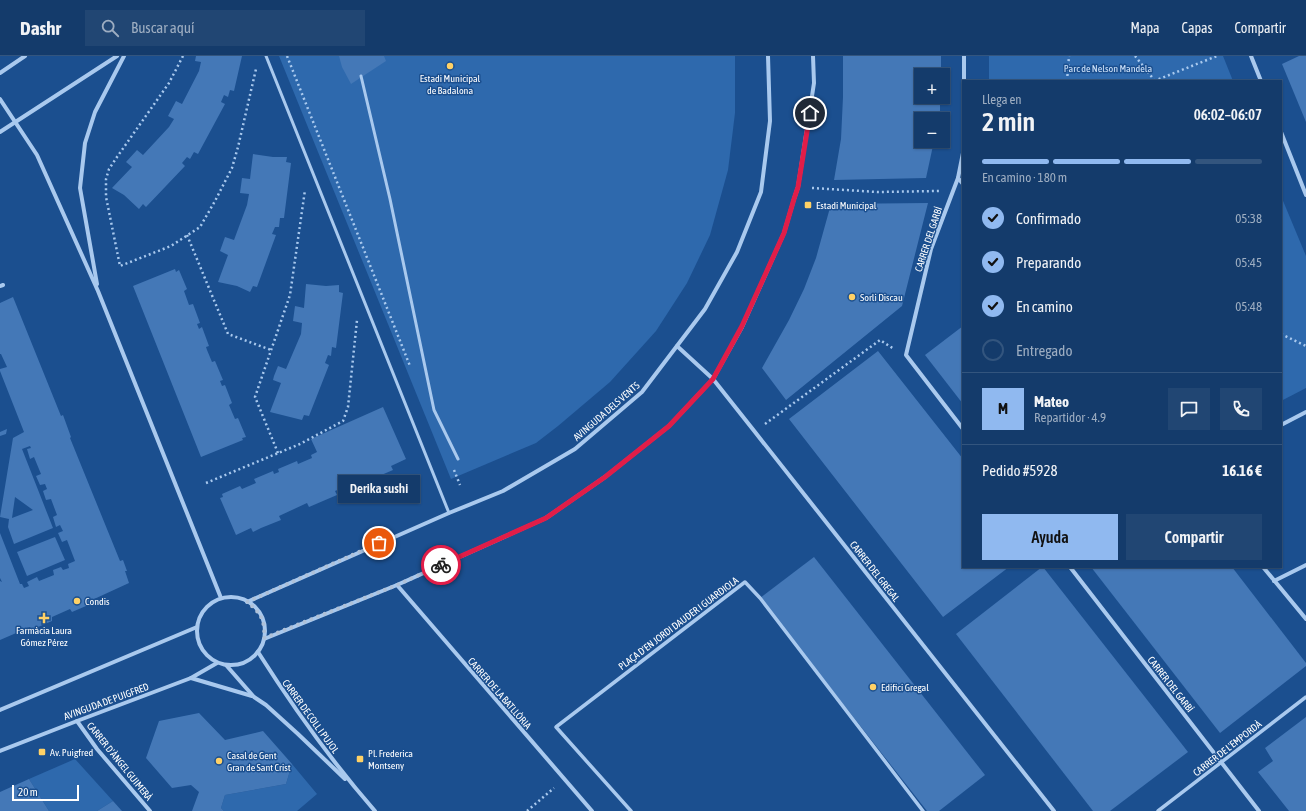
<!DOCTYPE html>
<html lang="es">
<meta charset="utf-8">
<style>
:root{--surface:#143b6b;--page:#214673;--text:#f1f3f6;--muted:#9dadc1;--line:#33557e;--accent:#90b9f0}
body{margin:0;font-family:"Asap Condensed",sans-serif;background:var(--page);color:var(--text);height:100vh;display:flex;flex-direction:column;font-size:15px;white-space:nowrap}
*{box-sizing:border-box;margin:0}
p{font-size:13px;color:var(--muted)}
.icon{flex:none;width:22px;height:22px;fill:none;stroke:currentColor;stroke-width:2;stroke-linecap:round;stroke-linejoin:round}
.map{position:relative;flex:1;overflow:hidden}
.sheet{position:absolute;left:962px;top:24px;width:320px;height:488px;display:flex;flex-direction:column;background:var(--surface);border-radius:0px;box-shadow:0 1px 3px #0004,0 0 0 1px var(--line)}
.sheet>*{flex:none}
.controls{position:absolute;left:914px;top:12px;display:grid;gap:8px}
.controls a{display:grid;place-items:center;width:36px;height:36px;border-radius:0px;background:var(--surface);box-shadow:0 1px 3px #0004,0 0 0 1px var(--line);font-size:20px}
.scale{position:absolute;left:12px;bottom:10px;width:67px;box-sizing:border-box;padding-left:4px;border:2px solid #fff;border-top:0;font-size:11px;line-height:14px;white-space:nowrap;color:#fff;-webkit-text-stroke:3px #1b4f8f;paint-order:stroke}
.pin{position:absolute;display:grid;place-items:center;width:34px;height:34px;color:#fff;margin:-17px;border:2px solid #fff;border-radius:50%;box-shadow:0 1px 4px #0007}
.courier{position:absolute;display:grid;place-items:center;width:40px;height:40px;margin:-20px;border:3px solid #e11d48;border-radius:50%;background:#fff;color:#222;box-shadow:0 1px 5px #0007}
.bubble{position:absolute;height:28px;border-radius:0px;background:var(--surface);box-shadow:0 1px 3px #0004,0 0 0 1px var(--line);font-size:13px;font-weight:600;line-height:28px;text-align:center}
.head em{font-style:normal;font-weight:600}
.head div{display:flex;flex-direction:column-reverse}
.head{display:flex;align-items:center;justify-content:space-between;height:68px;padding:0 20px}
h1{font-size:26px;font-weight:600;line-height:30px}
.bar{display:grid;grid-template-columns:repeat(4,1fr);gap:6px 4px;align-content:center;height:48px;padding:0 20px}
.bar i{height:5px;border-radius:3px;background:var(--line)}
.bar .active{background:var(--accent)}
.bar p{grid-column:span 4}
.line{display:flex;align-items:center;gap:10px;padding:0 20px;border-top:1px solid var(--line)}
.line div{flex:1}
.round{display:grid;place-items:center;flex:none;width:42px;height:42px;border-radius:0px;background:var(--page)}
ol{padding:0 20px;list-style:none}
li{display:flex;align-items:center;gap:12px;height:44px}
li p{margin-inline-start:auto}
li .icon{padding:4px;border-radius:50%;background:var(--accent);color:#111;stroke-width:4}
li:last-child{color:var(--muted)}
li i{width:22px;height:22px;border:2px solid var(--line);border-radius:50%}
.button{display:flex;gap:8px;margin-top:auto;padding:8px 20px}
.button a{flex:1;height:46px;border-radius:0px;background:var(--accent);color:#111;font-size:16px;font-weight:600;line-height:46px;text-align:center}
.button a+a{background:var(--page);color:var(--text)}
header{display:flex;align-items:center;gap:24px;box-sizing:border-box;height:56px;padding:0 20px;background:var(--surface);border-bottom:1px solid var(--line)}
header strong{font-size:19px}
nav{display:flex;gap:22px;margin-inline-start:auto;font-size:14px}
.search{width:280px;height:36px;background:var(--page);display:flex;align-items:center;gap:10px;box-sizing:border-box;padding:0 14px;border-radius:0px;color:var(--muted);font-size:15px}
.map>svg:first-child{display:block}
.green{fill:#2e69ad}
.building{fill:#4478b7;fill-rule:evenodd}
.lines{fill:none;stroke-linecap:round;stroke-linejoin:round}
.path{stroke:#a9c9ee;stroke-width:2.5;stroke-dasharray:2 3;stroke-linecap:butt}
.service{stroke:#a9c9ee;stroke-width:3}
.pedestrian{stroke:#a9c9ee;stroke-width:3.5}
.minor{stroke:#a9c9ee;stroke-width:4}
.done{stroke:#afc1d8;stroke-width:4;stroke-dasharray:0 7.2}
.route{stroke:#e11d48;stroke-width:5}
.poi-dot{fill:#ffd166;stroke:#1b4f8f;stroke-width:1.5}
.labels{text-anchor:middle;stroke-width:3;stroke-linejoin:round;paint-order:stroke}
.park-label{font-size:10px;fill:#cfe3fa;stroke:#1b4f8f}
.poi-label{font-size:10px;fill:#fff;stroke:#1b4f8f;text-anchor:start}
.street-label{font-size:10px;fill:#fff;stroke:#1b4f8f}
</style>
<header>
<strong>Dashr</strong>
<div class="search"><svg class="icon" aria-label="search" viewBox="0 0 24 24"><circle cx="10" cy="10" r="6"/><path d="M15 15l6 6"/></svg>Buscar aquí</div>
<nav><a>Mapa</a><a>Capas</a><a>Compartir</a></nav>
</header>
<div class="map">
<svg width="1306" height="755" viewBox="0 0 1306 755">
<rect width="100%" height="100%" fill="#1b4f8f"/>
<g class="green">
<polygon points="279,0 735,0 735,57 728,114 710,179 687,227 656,275 610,326 558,370 536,387 451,423"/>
<polygon points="989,0 1223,0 1233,25 989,25"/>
<polygon points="1281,140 1306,200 1306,332 1281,345"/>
<polygon points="75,703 113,745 97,755 49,755 29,723"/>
<polygon points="292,708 317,738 297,755 224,755 221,752 225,739 286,728"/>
</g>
<g class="building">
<polygon points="196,0 242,0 234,35 230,34 228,41 224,39 221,46 225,48 198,98 194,96 190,103 187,101 182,107 185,110 146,151 143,148 139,153 124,139 112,132 132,111 126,106 137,94 143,99 169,71 174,63 168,60 176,45 182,48 199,15 201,6 195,5"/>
<polygon points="339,0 384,0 386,5 351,28 342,11"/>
<polygon points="843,0 941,0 941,19 921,19 921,41 940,41 940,63 921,63 921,85 934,85 926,122 834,124 841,83 843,41"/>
<polygon points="1299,0 1306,0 1306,66 1282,8"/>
<polygon points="253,98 273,101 287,101 286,106 291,107 284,162 280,162 279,171 275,171 272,178 276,179 257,231 253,230 250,236 237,230 218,226 228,199 220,195 225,181 234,184 247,149 249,138 240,137 242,122 250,123"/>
<polygon points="928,147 902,250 786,344 762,312 789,264 804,233 816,202 831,148"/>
<polygon points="175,213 176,216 179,214 187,233 184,235 189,249 193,248 200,267 197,268 199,273 202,271 209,290 206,291 207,294 212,306 215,305 223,324 220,325 222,330 225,329 232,347 229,349 235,363 238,362 246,381 242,382 243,384 201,401 133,230"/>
<polygon points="306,228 326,230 339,229 339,236 343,237 336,292 332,291 331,300 328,299 325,307 329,309 309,360 304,359 302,364 270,356 281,327 273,324 274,320 278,310 286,313 301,278 302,267 293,265 295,250 304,252"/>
<path d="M13,241l48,119 2,-1 8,22 -1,1 50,123 3,-1 4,11h-2l4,12 -37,17 1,3 -21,9 -2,-3 -18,8v4l-21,9 -1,-3 -30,13v-59l2,1 -2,-4v-45l20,51h2l2,4 5,-2 -2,-4 10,-5 2,4 15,-6 -1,-5 8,-3 2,3 6,-2 -1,-4 7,-3 -8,-21 -5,2 -4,-9 5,-2 -3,-6 -4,2 -3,-10 4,-2 -6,-16 -5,1 -3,-9 4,-2 -2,-5 -5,1 -4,-9 5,-2 -7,-17 -4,2 -3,-10 4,-1 -1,-2 -8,3 31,79 -39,16 -6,-17 1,-8 -9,-2 13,-79 11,-6 -24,-61v-2l7,-2 -6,-13h-1v-51zM15,441l18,13 -21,8z"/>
<polygon points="963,270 963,348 925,299"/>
<polygon points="878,295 963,403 963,511 1009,511 943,561 789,363"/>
<polygon points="383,351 406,403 391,410 393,414 365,426 364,423 335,435 337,439 309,451 307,447 279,460 281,464 261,472 253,476 251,472 236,479 220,442 223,441 222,438 240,430 242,433 256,427 254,423 273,415 274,418 279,416 278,413 297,405 298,408 312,402 311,399 317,396 311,383"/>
<polygon points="7,373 6,378 0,380 0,376"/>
<polygon points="55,481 65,504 27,520 17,496"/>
<polygon points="814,501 985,719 939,755 927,755 760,542"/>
<polygon points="1042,511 1043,511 1188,696 1110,755 1093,755 956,578"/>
<polygon points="1091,511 1232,511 1306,607 1306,610 1220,677"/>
<polygon points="199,657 225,684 263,675 292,708 286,728 225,739 221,752 224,755 192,755 199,736 191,729 172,732 146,702 159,665"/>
<polygon points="1306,661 1306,755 1289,755 1258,716 1273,705 1265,692"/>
<polygon points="29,723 49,755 0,755 0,736"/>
<polygon points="113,745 122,755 97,755"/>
</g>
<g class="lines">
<g class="path">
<polyline points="183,0 169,27 117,101 109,113 106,123 106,141 120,210 171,190 200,171 215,145 232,112 238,91 256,13"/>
<polyline points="287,0 410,310"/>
<polyline points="1135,0 1155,25"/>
<polyline points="1067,25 1069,0"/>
<polyline points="1154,25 1217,0"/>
<polyline points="812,132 878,136 939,135"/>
<polyline points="187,179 228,278 271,294"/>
<polyline points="1281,278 1306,290"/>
<polyline points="765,368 880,284 894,293"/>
<polyline points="278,397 255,341 290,239 305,134"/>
<polyline points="454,414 460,429"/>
<polyline points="206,427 300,388 343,365 348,351 357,264"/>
<polyline points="527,755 554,732"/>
</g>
<g class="service">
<polyline points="266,0 449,457"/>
<polyline points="361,20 390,143 434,354 458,403"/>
</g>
<g class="pedestrian">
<polyline points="631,755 556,671 745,526 760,542 923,755"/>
<polyline points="1158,755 1306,641"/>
</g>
<g class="minor">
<polyline points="1251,0 1261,25"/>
<polyline points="0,17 25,0"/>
<polyline points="964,25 964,0"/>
<polyline points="0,43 37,99 98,235 221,542"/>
<polyline points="0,76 117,0"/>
<polyline points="1281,76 1306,139"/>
<polyline points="963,97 958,122 963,128"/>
<polyline points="958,122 931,193 906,299 963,373"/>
<polyline points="97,228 80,132 85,87 95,56 124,0"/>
<polyline points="0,230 3,229"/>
<polyline points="677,290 713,323 755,376 1054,755"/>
<polyline points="1281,369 1306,356"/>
<polyline points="1070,511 1259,755"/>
<polyline points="1263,511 1306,563"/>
<polyline points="1274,525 1306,509"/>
<polyline points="397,529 592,755"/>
<circle cx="231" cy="575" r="34"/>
<polyline points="247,546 449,457 503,435 575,393 642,336 705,253 737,196 761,136 770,65 768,0"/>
<polyline points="264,583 397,529 546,462 605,421 669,370 713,323 742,271 784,177 794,143 798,131 814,27 813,0"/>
<path d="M258,596c35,55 74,110 117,159"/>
<polyline points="226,609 254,641 266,649 298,678 345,723"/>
<polyline points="191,622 252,640"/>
<polyline points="0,654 197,571"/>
<polyline points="77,665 97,693 150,755"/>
<polyline points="0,695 77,665 191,622 217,607"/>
</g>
</g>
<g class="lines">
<path class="done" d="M379,487l-132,59c14,11 18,18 17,36l133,-53 44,-20"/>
<polyline class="route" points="441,509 546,462 605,421 669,370 713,323 742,270 784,177 794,143 798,131 810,57"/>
</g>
<g class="poi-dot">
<circle cx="450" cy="10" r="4"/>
<rect x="804" y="145" width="8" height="8" rx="2"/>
<circle cx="852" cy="241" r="4"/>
<circle cx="77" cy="545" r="4"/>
<path d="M42 556h4v4h4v4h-4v4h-4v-4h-4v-4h4z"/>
<circle cx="873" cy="631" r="4"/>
<rect x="38" y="692" width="8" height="8" rx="2"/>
<rect x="356" y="699" width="8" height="8" rx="2"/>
<circle cx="219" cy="705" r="4"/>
</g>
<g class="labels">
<g class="park-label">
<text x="1108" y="16">Parc de Nelson Mandela</text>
</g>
<g class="poi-label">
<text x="450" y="26" text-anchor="middle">Estadi Municipal<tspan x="450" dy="12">de Badalona</tspan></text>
<text x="816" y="153">Estadi Municipal</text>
<text x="860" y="245">Sorli Discau</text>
<text x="85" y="549">Condis</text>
<text x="44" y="578" text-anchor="middle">Farmàcia Laura<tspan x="44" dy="12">Gómez Pérez</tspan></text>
<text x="881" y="635">Edifici Gregal</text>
<text x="50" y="700">Av. Puigfred</text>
<text x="368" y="701">Pl. Frederica<tspan x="368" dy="12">Montseny</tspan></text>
<text x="227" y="703">Casal de Gent<tspan x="227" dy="12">Gran de Sant Crist</tspan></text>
</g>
<g class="street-label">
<text transform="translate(928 183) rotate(-72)" y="4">CARRER DEL GARBÍ</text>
<text transform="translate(606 355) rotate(-41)" y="4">AVINGUDA DELS VENTS</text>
<text transform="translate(875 515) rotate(52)" y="4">CARRER DEL GREGAL</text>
<text transform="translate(678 567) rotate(-37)" y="4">PLAÇA D'EN JORDI DAUDER I GUARDIOLA</text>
<text transform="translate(1171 628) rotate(52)" y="4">CARRER DEL GARBÍ</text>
<text transform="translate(500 637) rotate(49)" y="4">CARRER DE LA BATLLÒRIA</text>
<text transform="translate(106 645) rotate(-20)" y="4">AVINGUDA DE PUIGFRED</text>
<text transform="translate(311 660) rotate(54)" y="4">CARRER DE COLL I PUJOL</text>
<text transform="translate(1227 692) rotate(-38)" y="4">CARRER DE L'EMPORDÀ</text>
<text transform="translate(120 705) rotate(51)" y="4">CARRER D'ÀNGEL GUIMERÀ</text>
</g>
</g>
</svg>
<div class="controls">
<a>+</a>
<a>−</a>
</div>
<div class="scale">20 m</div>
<div class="pin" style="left:379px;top:487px;background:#ea580c"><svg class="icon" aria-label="bag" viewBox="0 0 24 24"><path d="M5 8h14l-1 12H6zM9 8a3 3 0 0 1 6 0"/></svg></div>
<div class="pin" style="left:810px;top:57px;background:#1f2937"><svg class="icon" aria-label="home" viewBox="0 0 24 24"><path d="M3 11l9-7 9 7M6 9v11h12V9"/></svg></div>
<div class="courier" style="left:441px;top:509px"><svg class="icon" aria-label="bike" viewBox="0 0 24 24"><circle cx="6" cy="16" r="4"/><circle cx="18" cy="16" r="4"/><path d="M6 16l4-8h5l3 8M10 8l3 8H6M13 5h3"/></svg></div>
<div class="bubble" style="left:338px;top:419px;width:82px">Derika sushi</div>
<section class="sheet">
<div class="head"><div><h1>2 min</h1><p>Llega en</p></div><em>06:02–06:07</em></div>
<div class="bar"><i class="active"></i><i class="active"></i><i class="active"></i><i></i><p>En camino · 180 m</p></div>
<ol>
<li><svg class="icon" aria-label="check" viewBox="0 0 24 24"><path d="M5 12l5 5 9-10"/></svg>Confirmado<p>05:38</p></li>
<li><svg class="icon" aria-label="check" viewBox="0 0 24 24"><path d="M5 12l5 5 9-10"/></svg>Preparando<p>05:45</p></li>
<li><svg class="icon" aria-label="check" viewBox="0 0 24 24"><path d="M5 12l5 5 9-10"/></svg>En camino<p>05:48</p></li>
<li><i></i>Entregado</li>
</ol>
<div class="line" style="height:72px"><b class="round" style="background:var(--accent);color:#111">M</b><div><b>Mateo</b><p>Repartidor · 4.9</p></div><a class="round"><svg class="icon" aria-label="chat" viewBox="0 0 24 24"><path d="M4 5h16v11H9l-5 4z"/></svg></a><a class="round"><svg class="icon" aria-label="phone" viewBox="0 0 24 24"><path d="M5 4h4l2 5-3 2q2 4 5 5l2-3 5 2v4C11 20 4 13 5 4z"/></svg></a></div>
<div class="line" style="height:52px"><div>Pedido #5928</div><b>16.16 €</b></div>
<div class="button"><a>Ayuda</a><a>Compartir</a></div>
</section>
</div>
